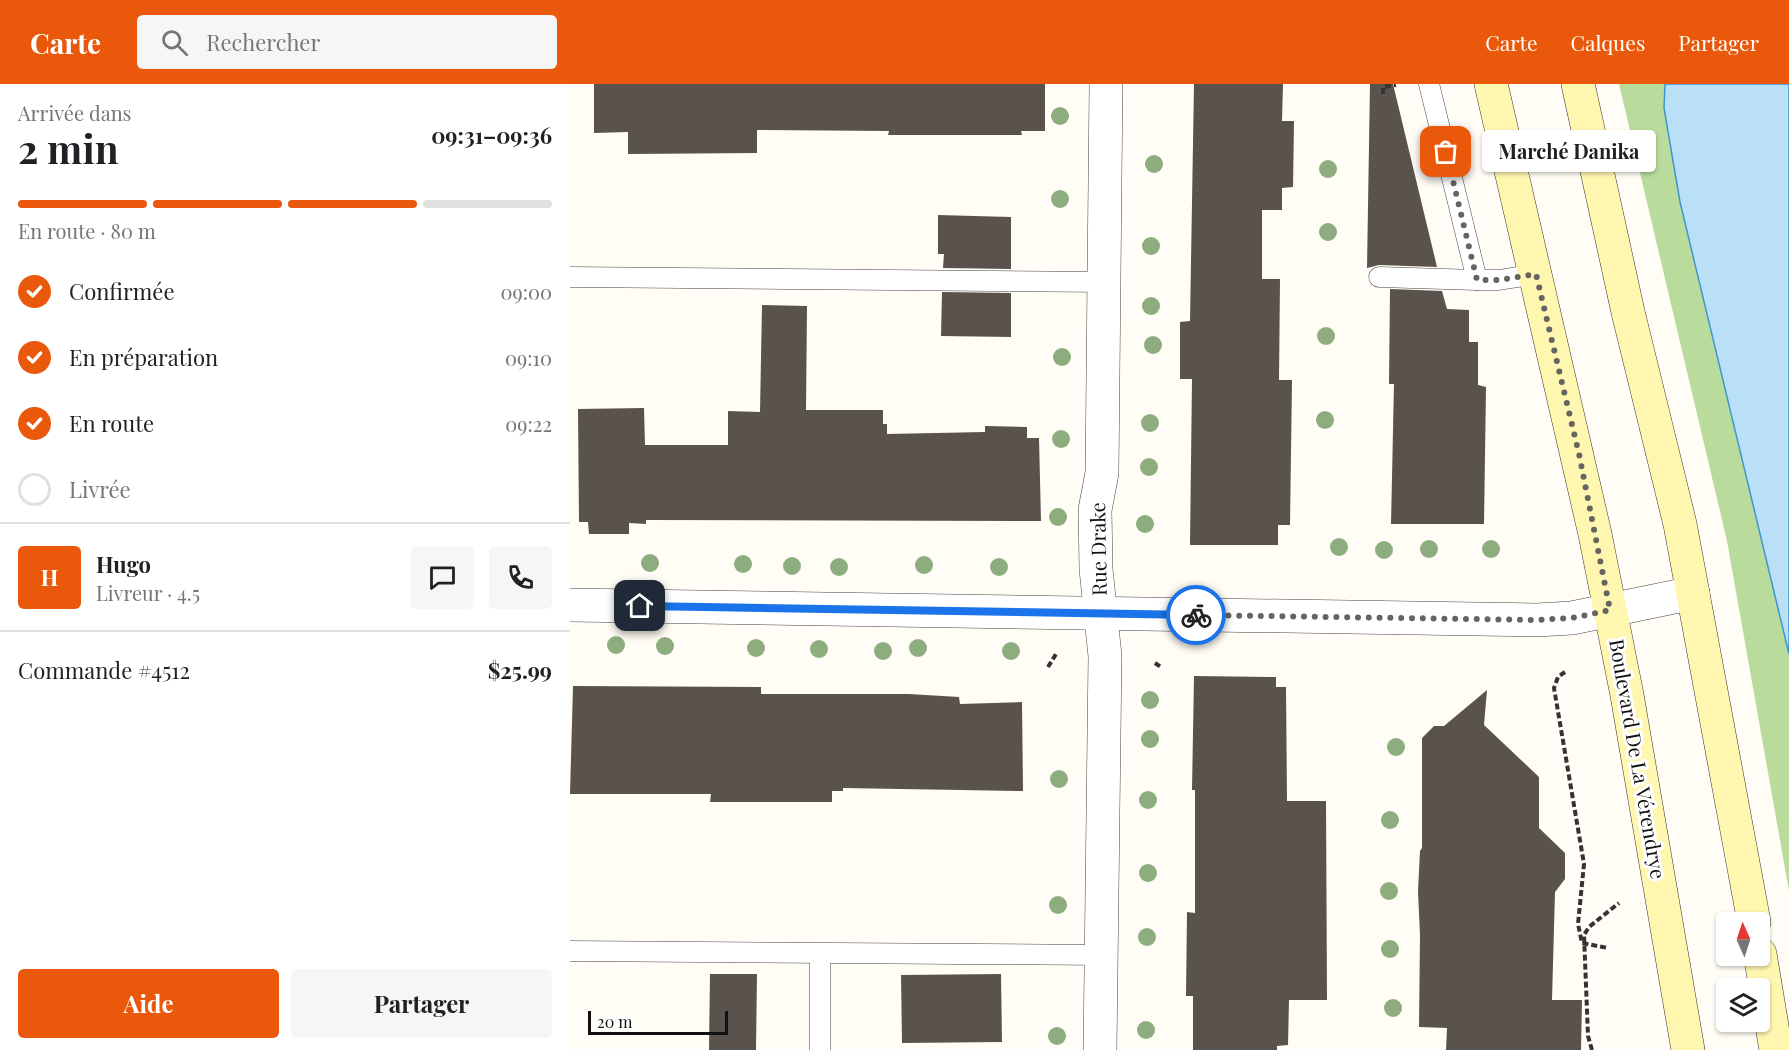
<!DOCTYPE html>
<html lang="fr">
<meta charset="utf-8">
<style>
:root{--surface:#fff;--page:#f6f6f6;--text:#202124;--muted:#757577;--line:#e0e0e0;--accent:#ea580c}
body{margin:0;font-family:"Playfair Display",serif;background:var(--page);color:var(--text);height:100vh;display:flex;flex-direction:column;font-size:22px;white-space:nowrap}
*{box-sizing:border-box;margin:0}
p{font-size:20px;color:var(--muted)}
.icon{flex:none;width:33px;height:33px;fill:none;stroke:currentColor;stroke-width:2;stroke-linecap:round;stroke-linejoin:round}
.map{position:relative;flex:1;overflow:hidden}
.panel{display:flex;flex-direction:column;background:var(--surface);width:570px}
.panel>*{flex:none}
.needle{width:39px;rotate:357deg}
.fabs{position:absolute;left:1146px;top:828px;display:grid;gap:12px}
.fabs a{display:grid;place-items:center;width:54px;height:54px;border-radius:6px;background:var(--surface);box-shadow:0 2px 4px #0004;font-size:30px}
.scale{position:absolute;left:18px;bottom:15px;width:140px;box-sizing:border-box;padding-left:6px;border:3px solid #111;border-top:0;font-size:16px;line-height:21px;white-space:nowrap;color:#111;-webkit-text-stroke:4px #fff;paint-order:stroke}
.pin{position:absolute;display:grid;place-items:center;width:51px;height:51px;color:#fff;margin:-26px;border-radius:12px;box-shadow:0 3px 9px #0006}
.courier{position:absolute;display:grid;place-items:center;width:60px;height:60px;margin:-30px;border:4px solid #1a73e8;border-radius:50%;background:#fff;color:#222;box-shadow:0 2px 8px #0007}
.bubble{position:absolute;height:42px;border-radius:6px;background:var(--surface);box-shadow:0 2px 4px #0004;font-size:20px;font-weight:700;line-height:42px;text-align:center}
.overview em{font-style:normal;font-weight:700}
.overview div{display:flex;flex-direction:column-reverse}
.overview{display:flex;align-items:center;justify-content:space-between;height:102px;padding:0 18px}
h1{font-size:39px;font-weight:700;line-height:45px}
.bar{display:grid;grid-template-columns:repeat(4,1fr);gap:9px 6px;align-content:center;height:72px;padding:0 18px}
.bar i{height:8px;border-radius:4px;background:var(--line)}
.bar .current{background:var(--accent)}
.bar p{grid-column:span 4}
.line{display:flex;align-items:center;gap:15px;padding:0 18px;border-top:2px solid var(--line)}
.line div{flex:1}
.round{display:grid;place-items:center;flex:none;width:63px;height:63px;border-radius:6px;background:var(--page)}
ol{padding:0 18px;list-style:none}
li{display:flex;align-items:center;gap:18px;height:66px}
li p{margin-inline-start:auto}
li .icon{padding:6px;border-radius:50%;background:var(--accent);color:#fff;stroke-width:4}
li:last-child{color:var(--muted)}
li i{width:33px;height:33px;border:3px solid var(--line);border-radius:50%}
.cta{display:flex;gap:12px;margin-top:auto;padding:12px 18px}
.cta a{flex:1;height:69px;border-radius:6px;background:var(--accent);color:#fff;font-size:24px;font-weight:700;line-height:69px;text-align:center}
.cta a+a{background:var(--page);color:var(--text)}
header{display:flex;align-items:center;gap:36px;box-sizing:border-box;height:84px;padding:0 30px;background:var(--accent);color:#fff}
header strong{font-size:28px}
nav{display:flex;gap:33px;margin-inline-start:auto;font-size:21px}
.search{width:420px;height:54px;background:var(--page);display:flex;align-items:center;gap:15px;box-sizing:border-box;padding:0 21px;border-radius:6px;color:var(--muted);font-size:22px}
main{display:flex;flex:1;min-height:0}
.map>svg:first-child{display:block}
.forest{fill:#b9dc9c}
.water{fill:#b9e0f7;stroke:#3f96cf;stroke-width:1.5}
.building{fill:#5a524d}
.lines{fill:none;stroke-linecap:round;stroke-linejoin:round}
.service-casing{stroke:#444;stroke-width:21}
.minor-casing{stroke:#444;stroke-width:34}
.secondary-casing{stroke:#333;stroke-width:34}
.path{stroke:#333;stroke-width:4;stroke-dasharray:6 3;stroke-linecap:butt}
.service{stroke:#fff;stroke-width:20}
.minor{stroke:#fff;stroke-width:33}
.secondary{stroke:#fff6b0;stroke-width:33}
.tree{fill:#8dad7f}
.done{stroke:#646461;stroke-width:6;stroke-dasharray:0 10.8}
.route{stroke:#1a73e8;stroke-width:8}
.labels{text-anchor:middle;stroke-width:6;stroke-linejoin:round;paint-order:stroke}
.street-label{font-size:20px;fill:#111;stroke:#fff}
</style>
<header>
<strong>Carte</strong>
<div class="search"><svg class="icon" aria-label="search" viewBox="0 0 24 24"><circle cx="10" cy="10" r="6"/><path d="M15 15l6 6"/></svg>Rechercher</div>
<nav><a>Carte</a><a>Calques</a><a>Partager</a></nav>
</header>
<main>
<section class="panel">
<div class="overview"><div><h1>2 min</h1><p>Arrivée dans</p></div><em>09:31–09:36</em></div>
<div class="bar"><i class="current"></i><i class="current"></i><i class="current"></i><i></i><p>En route · 80 m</p></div>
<ol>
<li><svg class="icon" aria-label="check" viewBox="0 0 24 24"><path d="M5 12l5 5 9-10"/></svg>Confirmée<p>09:00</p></li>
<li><svg class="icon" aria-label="check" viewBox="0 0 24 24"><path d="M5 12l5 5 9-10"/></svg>En préparation<p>09:10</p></li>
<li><svg class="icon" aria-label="check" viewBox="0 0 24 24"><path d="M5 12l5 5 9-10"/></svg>En route<p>09:22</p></li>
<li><i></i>Livrée</li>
</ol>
<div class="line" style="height:108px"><b class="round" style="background:var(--accent);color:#fff">H</b><div><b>Hugo</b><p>Livreur · 4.5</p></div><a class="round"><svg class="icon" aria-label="chat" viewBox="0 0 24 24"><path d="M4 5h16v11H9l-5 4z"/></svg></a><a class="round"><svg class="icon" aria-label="phone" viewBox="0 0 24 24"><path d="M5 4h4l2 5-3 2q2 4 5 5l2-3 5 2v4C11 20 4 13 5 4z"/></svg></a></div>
<div class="line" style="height:78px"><div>Commande #4512</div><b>$25.99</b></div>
<div class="cta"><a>Aide</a><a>Partager</a></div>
</section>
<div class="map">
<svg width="1219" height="966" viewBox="0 0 1219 966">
<rect width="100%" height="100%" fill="#fffdf5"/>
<polygon class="forest" points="1049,0 1095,0 1094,24 1110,118 1219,570 1219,807 1157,457"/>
<polygon class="water" points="1219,0 1219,570 1110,118 1094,24 1095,0"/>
<g class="building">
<polygon points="24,0 475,0 475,47 451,47 452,51 318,51 319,47 187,46 187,69 58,70 58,48 24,49"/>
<polygon points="624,0 713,0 712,37 724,37 723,103 712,104 712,126 692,126 692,195 710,195 709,296 722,296 720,441 708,441 708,461 620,461 622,295 610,295 610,238 620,237"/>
<polygon points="800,0 823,0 867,183 809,181 797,184"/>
<polygon points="368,131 441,133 441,185 373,184 374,170 368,170"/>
<polygon points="820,205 872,207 877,225 899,226 899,258 908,258 908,301 916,303 914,440 821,440 824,300 819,300"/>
<polygon points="372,208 441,209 441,253 371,252"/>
<polygon points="192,221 237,222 236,326 313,326 313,340 317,340 317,350 415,348 415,342 457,343 457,354 469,354 471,437 76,436 76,440 59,439 59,450 19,450 18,438 9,438 8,325 74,324 75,361 158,361 158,327 190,328"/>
<polygon points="624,592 706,593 706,603 716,603 717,717 756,717 757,916 719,916 718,961 707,962 707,966 623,966 623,912 616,912 617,828 625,829 625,706 622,706"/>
<polygon points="3,602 191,603 191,610 339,610 389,613 390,620 452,618 453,707 273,704 273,707 262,707 262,718 140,718 141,710 0,710"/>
<polygon points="917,606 914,641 969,693 969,744 995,769 995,795 985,808 982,916 1012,916 1011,966 876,966 877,944 849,943 850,851 848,807 850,767 852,764 852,654 864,642 874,642"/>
<polygon points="140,890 187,890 186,966 139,966"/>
<polygon points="431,890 432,958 332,959 331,891"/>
</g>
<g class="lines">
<defs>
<g id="service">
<polyline points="859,0 907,196 929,196 966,190"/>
<polyline points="0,193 534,198"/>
<polyline points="809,193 907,196"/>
<polyline points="0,867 531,871"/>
<polyline points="250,966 250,870"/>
</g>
<g id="minor">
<polyline points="0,521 967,536 1002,534 1123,509"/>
<polyline points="530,966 535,572 526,485 525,426 532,389 536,0"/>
</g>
<g id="secondary">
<polyline points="921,0 1025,450 1057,611 1118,966"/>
<polyline points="1008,0 1058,228 1110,440 1184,838"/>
<polyline points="1190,870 1206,966"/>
</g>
</defs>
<use href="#service" class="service-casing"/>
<use href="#minor" class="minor-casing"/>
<use href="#secondary" class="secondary-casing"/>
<g class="path">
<polyline points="813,10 813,3 826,1"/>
<polyline points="585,579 591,583"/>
<polyline points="478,583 486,570"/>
<polyline points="995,588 988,593 984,604 1014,780 1008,840 1012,859 1038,864"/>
<polyline points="1022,966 1018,952 1014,851 1019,843 1049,819"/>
</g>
<use href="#service" class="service"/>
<use href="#minor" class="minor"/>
<use href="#secondary" class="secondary"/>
</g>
<g class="tree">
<circle cx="490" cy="32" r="9"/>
<circle cx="584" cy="80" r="9"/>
<circle cx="758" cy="85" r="9"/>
<circle cx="490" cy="115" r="9"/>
<circle cx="758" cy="148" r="9"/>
<circle cx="581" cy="162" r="9"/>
<circle cx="581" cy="222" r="9"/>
<circle cx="756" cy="252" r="9"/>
<circle cx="583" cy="261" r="9"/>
<circle cx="492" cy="273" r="9"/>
<circle cx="755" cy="336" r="9"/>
<circle cx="580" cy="339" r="9"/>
<circle cx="491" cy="355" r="9"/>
<circle cx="579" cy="383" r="9"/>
<circle cx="488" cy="433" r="9"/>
<circle cx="575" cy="440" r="9"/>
<circle cx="769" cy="463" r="9"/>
<circle cx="859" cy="465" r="9"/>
<circle cx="921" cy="465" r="9"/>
<circle cx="814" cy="466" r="9"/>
<circle cx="80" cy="479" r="9"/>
<circle cx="173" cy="480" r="9"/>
<circle cx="354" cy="481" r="9"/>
<circle cx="222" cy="482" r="9"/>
<circle cx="269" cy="483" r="9"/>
<circle cx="429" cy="483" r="9"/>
<circle cx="46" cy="561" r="9"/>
<circle cx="95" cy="562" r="9"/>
<circle cx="186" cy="564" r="9"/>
<circle cx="348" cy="564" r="9"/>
<circle cx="249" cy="565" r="9"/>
<circle cx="313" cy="567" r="9"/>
<circle cx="441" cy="567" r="9"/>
<circle cx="580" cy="616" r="9"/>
<circle cx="580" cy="655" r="9"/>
<circle cx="826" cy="663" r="9"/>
<circle cx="489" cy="695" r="9"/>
<circle cx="578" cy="716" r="9"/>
<circle cx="820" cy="736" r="9"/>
<circle cx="578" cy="789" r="9"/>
<circle cx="819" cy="807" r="9"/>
<circle cx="488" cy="821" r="9"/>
<circle cx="577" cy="853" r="9"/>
<circle cx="820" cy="865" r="9"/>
<circle cx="823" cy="924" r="9"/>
<circle cx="576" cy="946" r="9"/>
<circle cx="487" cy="952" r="9"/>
</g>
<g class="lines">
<polyline class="done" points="626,531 967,536 1002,534 1040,526 1009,370 966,190 929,196 907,196 876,68"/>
<polyline class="route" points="70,522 626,531"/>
</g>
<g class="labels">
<g class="street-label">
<text transform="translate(529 465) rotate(-91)" y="7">Rue Drake</text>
<text transform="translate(1067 675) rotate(80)" y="7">Boulevard De La Vérendrye</text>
</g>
</g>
</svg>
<div class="fabs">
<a><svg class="needle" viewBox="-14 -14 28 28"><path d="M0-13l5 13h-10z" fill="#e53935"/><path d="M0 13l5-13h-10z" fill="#757577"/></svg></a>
<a><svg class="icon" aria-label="layers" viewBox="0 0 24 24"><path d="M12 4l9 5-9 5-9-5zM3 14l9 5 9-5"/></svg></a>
</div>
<div class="scale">20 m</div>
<div class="pin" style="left:876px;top:68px;background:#ea580c"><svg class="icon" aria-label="bag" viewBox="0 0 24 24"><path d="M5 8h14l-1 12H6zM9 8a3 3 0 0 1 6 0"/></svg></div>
<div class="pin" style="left:70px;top:522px;background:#1f2937"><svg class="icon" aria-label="home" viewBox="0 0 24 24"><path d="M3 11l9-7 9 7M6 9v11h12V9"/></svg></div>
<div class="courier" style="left:626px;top:531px"><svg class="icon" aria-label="bike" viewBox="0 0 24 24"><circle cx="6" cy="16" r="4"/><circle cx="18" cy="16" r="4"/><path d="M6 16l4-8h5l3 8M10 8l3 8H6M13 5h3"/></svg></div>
<div class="bubble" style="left:912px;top:46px;width:174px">Marché Danika</div>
</div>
</main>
